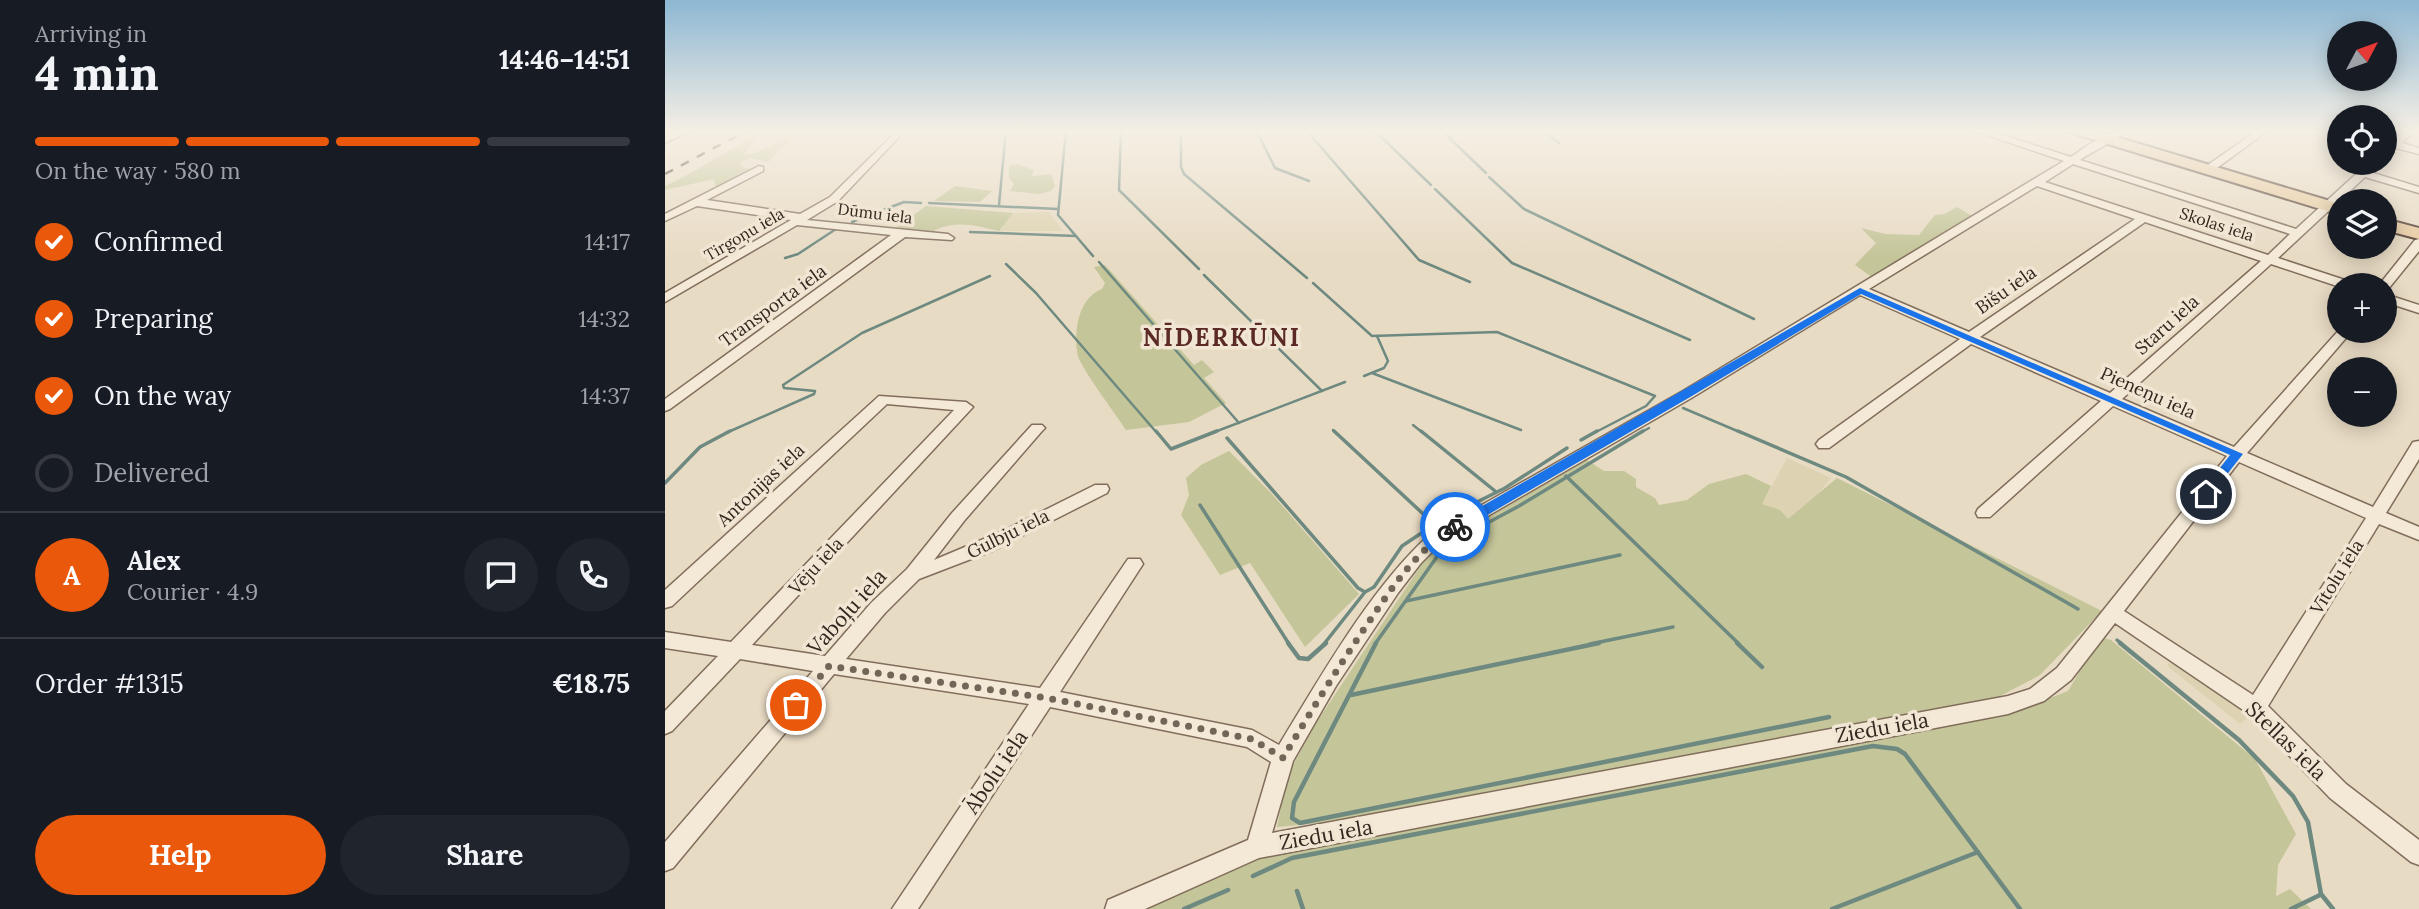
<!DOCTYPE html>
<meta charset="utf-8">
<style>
:root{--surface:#171b24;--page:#20242c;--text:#f1f3f6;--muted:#9ea1a6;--line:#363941;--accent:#ea580c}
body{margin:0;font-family:Lora,serif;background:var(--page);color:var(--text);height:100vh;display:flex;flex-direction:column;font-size:26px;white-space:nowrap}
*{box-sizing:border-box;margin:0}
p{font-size:23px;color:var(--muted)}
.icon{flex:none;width:38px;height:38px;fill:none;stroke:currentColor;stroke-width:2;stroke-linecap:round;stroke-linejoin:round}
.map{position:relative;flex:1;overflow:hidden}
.drawer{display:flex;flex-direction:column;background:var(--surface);width:665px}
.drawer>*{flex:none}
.needle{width:46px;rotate:49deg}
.fabs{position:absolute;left:1662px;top:21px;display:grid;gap:14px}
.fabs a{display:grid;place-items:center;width:70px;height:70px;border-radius:50%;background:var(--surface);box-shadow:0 4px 18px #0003;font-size:35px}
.pin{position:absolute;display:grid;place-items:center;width:60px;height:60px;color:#fff;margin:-30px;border:4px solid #fff;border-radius:50%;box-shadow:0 2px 7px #0007}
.courier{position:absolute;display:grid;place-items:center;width:70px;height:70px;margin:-35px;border:5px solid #1a73e8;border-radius:50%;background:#fff;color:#222;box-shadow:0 2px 9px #0007}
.overview em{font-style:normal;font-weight:800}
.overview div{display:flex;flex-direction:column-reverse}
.overview{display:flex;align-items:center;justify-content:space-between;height:119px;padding:0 35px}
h1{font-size:46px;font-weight:800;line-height:52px}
.bar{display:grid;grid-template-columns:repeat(4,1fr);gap:10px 7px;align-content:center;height:84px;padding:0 35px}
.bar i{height:9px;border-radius:5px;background:var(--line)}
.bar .active{background:var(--accent)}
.bar p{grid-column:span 4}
.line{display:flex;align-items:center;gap:18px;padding:0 35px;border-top:2px solid var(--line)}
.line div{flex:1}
.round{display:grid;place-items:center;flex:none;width:74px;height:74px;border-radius:37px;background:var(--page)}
ol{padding:0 35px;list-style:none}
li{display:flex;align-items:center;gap:21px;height:77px}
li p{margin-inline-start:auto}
li .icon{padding:7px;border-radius:50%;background:var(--accent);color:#fff;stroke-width:4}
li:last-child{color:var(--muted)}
li i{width:38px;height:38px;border:4px solid var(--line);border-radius:50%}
.primary-button{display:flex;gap:14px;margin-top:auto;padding:14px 35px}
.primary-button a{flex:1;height:80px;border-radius:42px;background:var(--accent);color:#fff;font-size:28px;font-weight:800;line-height:80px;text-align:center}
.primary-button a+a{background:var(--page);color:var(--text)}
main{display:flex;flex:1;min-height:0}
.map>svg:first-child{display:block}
.farmland{fill:#ddd3b2}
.green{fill:#c4c599}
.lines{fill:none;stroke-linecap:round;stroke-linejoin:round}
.stream-far2{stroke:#6d8980;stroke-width:2.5}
.stream-far1{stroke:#6d8980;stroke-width:3.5}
.stream{stroke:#6d8980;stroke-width:4.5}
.street-casing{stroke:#816d5c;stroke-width:3}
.secondary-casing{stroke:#634e40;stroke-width:3}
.primary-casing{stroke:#4f3c30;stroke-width:4}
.street{fill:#f4e9d6;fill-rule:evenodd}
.secondary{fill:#f4e9d6;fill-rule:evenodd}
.primary{fill:#e8cba0;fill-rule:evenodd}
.rail{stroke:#33271f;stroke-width:2.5;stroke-dasharray:9 9;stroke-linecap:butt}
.route{fill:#1a73e8}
.done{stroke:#726659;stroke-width:7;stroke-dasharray:0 12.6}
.labels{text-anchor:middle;stroke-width:7;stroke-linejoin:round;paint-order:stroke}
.far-street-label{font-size:16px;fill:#33271f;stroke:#f1e6d3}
.street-label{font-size:18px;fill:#33271f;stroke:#f1e6d3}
.near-street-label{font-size:21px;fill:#33271f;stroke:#f1e6d3}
.district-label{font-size:24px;font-weight:bold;letter-spacing:2px;fill:#5a2a23;stroke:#f1e6d3}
</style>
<main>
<section class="drawer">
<div class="overview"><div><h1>4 min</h1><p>Arriving in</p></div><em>14:46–14:51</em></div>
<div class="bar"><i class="active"></i><i class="active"></i><i class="active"></i><i></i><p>On the way · 580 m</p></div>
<ol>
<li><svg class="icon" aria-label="check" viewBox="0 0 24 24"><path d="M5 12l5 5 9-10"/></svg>Confirmed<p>14:17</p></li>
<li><svg class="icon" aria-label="check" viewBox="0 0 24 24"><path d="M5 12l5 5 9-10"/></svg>Preparing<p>14:32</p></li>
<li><svg class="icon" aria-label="check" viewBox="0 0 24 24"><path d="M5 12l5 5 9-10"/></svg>On the way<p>14:37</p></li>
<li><i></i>Delivered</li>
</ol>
<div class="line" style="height:126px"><b class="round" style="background:var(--accent);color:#fff">A</b><div><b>Alex</b><p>Courier · 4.9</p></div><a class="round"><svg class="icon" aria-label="chat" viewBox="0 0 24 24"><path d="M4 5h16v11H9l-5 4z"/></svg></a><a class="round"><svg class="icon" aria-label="phone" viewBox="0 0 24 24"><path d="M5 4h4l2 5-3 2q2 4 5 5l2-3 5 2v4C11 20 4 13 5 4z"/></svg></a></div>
<div class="line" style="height:91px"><div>Order #1315</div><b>€18.75</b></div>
<div class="primary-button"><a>Help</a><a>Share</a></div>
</section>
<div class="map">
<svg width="1754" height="909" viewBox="0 0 1754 909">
<rect width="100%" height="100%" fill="#e8dbc4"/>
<g class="farmland">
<polygon points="384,212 398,231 334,231 348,213"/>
<polygon points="1122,458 1166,478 1150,498 1123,519 1097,504"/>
<polygon points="1508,659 1588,713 1575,724 1502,666"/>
</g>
<g class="green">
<path d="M94,135l-15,19 11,-1 40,-18 -27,27 -18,-4 -10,5 4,5 6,1 -34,20 -2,-10 -49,11v-4c34,-15 61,-36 94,-51z"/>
<polygon points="352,164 369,170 367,176 386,174 390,186 386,191 374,194 345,191 349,184 344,178 344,166"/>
<polygon points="290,186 327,191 315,202 269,201"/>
<path d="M261,206l87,7 -14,18c-24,-6 -47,-12 -69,2l-33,-6z"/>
<polygon points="1292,207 1307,216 1208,278 1190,265 1211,243 1196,228 1220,234 1254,235 1270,215 1279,214"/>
<path d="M440,265l89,100 8,-5 12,12 -10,6 22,25 -37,19 -63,8c-9,-14 -45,-62 -48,-74 -5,-24 0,-58 24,-67l3,-6 -11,-16z"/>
<polygon points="564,451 607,494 694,594 640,647 585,563 555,575 516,515 524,495 521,478 536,465"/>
<polygon points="919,458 939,471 959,471 971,479 971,487 990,498 994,505 1022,500 1044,484 1081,474 1106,486 1097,504 1115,510 1123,519 1172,478 1437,611 1375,675 1322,703 825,791 701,819 612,827 622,776 651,723 763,555 815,520"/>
<polygon points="1435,637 1446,640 1590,759 1631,834 1613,865 1611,896 1625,889 1646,909 474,909 600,853 1255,727 1336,717 1403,691"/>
</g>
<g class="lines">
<g class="stream-far2">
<polyline points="401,130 393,215 428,256"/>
<polyline points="456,130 454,190 534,269"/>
<polyline points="516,130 516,167 519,174 642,278"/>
<polyline points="591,130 610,168 644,181"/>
<polyline points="641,130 754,260 805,282"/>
<polyline points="709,130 766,185"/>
<polyline points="776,130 821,173"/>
<polyline points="878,130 894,143"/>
<polyline points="824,177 859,209 1089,319"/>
<polyline points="770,189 847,263 1025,340"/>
<polyline points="264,203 393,209"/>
<polyline points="334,205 341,130"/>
<polyline points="187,222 239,202 256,203"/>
<polyline points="305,232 411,236"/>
<polyline points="120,258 133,254 171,229"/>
<polyline points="434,262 574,423"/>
<polyline points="341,264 371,293 492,433"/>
<polyline points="539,275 657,391"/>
<polyline points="648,283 707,336 832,332 990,396 981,406 929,433"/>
<polyline points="707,373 856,430"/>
<polyline points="699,376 719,368 723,361 712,336"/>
<polyline points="1018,408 1077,433"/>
<polyline points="748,425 758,433"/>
<polyline points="668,430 671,433"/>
<polyline points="61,433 149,394 150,391 119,388 118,385 197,333 325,276"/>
<polyline points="547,433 680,382"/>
<polyline points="975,433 984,428"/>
</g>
<g class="stream-far1">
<polyline points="491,431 506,449 552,431"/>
<polyline points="669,431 769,524"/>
<polyline points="756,431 830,491"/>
<polyline points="1073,431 1181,477 1413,609"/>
<polyline points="562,438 693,588 700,592"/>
<polyline points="916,440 932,431"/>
<polyline points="901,476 1074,644"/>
<polyline points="0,483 35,447 65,431"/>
<polyline points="535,505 624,644"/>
<polyline points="741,601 955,555"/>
<polyline points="1452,640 1457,644"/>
<polyline points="659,644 700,592 709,587 737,546 776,520 840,488 902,448"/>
<polyline points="710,644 774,554 789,541 854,506 978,431"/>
<polyline points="925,644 1008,627"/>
</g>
<g class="stream">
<polyline points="623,643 634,658 643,659 661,643"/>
<polyline points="711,643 629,802 627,818 635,823 1164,717"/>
<polyline points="1072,643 1097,667"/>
<polyline points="1455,643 1574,740 1628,796 1643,822 1656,894 1668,909"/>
<polyline points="686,695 934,643"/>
<polyline points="588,876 627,858 1208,746 1232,749 1240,754 1355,909"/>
<polyline points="632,891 638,909"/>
<polyline points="519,909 563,890"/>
<polyline points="1167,909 1313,852"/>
<polyline points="1626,909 1655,895"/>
</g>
<defs>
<g id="street">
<path d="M1307,130h15l84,27c16,-11 37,-27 56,-27 -14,13 -31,19 -47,30l216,69 72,-66h11l-9,9 49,15v6l-54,-16 -87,81 73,24 2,3 -13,2 -69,-23 -149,135 112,48 106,-118v2h12l-105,122 126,54 40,-65 6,-1v18l-33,54 33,14v13l-40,-16 -111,182 78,78 73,56v25l-8,-3 -81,-64 -81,-84 -134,-91 -44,57 -27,21 -36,13 -749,144 -114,51h-40l3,-9 140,-60 23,-78 -24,-15 -197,-40 -132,202h-26l137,-205 -195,-30 -161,194 -8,3v-29l148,-171 -73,-12 -68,72 -7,3v-23l53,-55 -53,-8v-16l66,10 223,-232 -67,-6 -215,202 -7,2v-18l214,-194 87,6 7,5 -221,238 73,11 46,-53 36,-34 45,-56 80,-88h10l3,3 -3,3 -78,90 -30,39 69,-29 92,-46h12l2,4 -2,4 -115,58 -73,28 -34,34 -39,46 194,29 88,-129h12l3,5 -83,128 192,38 27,15c42,-69 91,-156 150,-210l254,-144 381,-230zM1408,164l217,70 -22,21 -223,-73zM1372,186l98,33 -166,113 -100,-43zM1480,222l116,39 -151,132 -130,-56zM1195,295l100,44 -141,101 -3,4 3,4h10l142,-104 130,57 -123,108 -2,4 2,4h12l123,-111 114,50 -170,212 -27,21 -22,7 -736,137 21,-72 43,-75 62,-93 23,-30 20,-20 252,-146zM1574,462l127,56 -113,177 -129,-84z"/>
<polygon points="1593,130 1604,130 1545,173 1537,173 1537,169"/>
<polygon points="1669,130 1675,130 1675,133 1671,132"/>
<polygon points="1740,130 1751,130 1737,143 1754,148 1754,154 1731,148 1728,151 1720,151 1720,139 1727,141"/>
<polygon points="230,133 233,134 233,138 173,201 142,220 283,234 289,238 287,240 240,237 5,409 0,411 0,399 226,235 132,225 0,302 0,293 126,220 32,206 0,221 0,214 94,166 98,167 98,171 42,200 135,214 165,197"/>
<polygon points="1754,239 1754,251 1724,288 1714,285 1750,240"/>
<polygon points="1720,294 1754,305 1754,313 1720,302"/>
</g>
<polygon id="secondary" points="8,130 27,130 0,143 0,134"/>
<g id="primary">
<polygon points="1404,130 1428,130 1675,204 1675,215 1407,133"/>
<polygon points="1720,219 1754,228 1754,239 1720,230"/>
</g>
</defs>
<use href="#street" class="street-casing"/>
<use href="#secondary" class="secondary-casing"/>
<use href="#primary" class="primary-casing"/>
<use href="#street" class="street"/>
<use href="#secondary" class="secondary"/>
<use href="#primary" class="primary"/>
<polyline class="rail" points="0,174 83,130"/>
</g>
<linearGradient id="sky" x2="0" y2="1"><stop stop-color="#8db7d3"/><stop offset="0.51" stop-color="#f5efe4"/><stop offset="1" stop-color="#f5efe4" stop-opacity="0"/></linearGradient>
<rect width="1754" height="257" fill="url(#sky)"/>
<polygon class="route" points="1195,288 1578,454 1545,496 1537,496 1537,491 1565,455 1196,294 1027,396 795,531 786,531 786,524"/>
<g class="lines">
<path class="done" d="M131,705l33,-39 218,32 205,41 31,19c27,-45 54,-89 83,-132 26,-38 49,-75 89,-99"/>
</g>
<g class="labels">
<g class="far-street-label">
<text transform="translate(210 213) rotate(7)" y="6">Dūmu iela</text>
<text transform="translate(1552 224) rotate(18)" y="6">Skolas iela</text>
<text transform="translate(79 234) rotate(-30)" y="6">Tirgoņu iela</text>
</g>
<g class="street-label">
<text transform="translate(1341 290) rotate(-35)" y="6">Bišu iela</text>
<text transform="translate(108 306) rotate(-36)" y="6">Transporta iela</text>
<text transform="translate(1502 325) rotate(-42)" y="6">Staru iela</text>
<text transform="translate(1483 393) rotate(24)" y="6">Pieneņu iela</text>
<text transform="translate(96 485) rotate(-43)" y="6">Antonijas iela</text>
<text transform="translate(343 534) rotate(-26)" y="6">Gulbju iela</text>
<text transform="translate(151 566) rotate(-47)" y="6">Vēju iela</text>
<text transform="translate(1672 577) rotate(-58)" y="6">Vītolu iela</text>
</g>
<g class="near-street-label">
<text transform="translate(182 612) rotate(-48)" y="7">Vaboļu iela</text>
<text transform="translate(1217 728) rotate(-10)" y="7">Ziedu iela</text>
<text transform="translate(1621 741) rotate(44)" y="7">Stellas iela</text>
<text transform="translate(331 772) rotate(-56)" y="7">Ābolu iela</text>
<text transform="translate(661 835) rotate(-10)" y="7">Ziedu iela</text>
</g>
<g class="district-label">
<text x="557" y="346">NĪDERKŪNI</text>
</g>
</g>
</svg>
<div class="fabs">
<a><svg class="needle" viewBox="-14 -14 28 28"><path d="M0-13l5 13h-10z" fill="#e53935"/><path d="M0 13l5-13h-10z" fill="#9ea1a6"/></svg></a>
<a><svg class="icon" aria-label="locate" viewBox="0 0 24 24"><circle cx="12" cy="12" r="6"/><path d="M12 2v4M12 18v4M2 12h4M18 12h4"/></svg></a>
<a><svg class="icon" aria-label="layers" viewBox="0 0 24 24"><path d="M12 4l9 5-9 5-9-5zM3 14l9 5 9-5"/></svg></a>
<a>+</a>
<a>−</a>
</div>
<div class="pin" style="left:131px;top:705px;background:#ea580c"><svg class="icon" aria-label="bag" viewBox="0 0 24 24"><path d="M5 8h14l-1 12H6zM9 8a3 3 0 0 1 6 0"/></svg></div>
<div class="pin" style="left:1541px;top:494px;background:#1f2937"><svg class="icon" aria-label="home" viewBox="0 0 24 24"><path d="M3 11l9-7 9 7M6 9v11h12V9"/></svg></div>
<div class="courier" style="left:790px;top:527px"><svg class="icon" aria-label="bike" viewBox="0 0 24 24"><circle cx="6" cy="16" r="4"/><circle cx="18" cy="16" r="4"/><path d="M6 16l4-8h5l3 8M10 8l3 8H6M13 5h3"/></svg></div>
</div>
</main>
